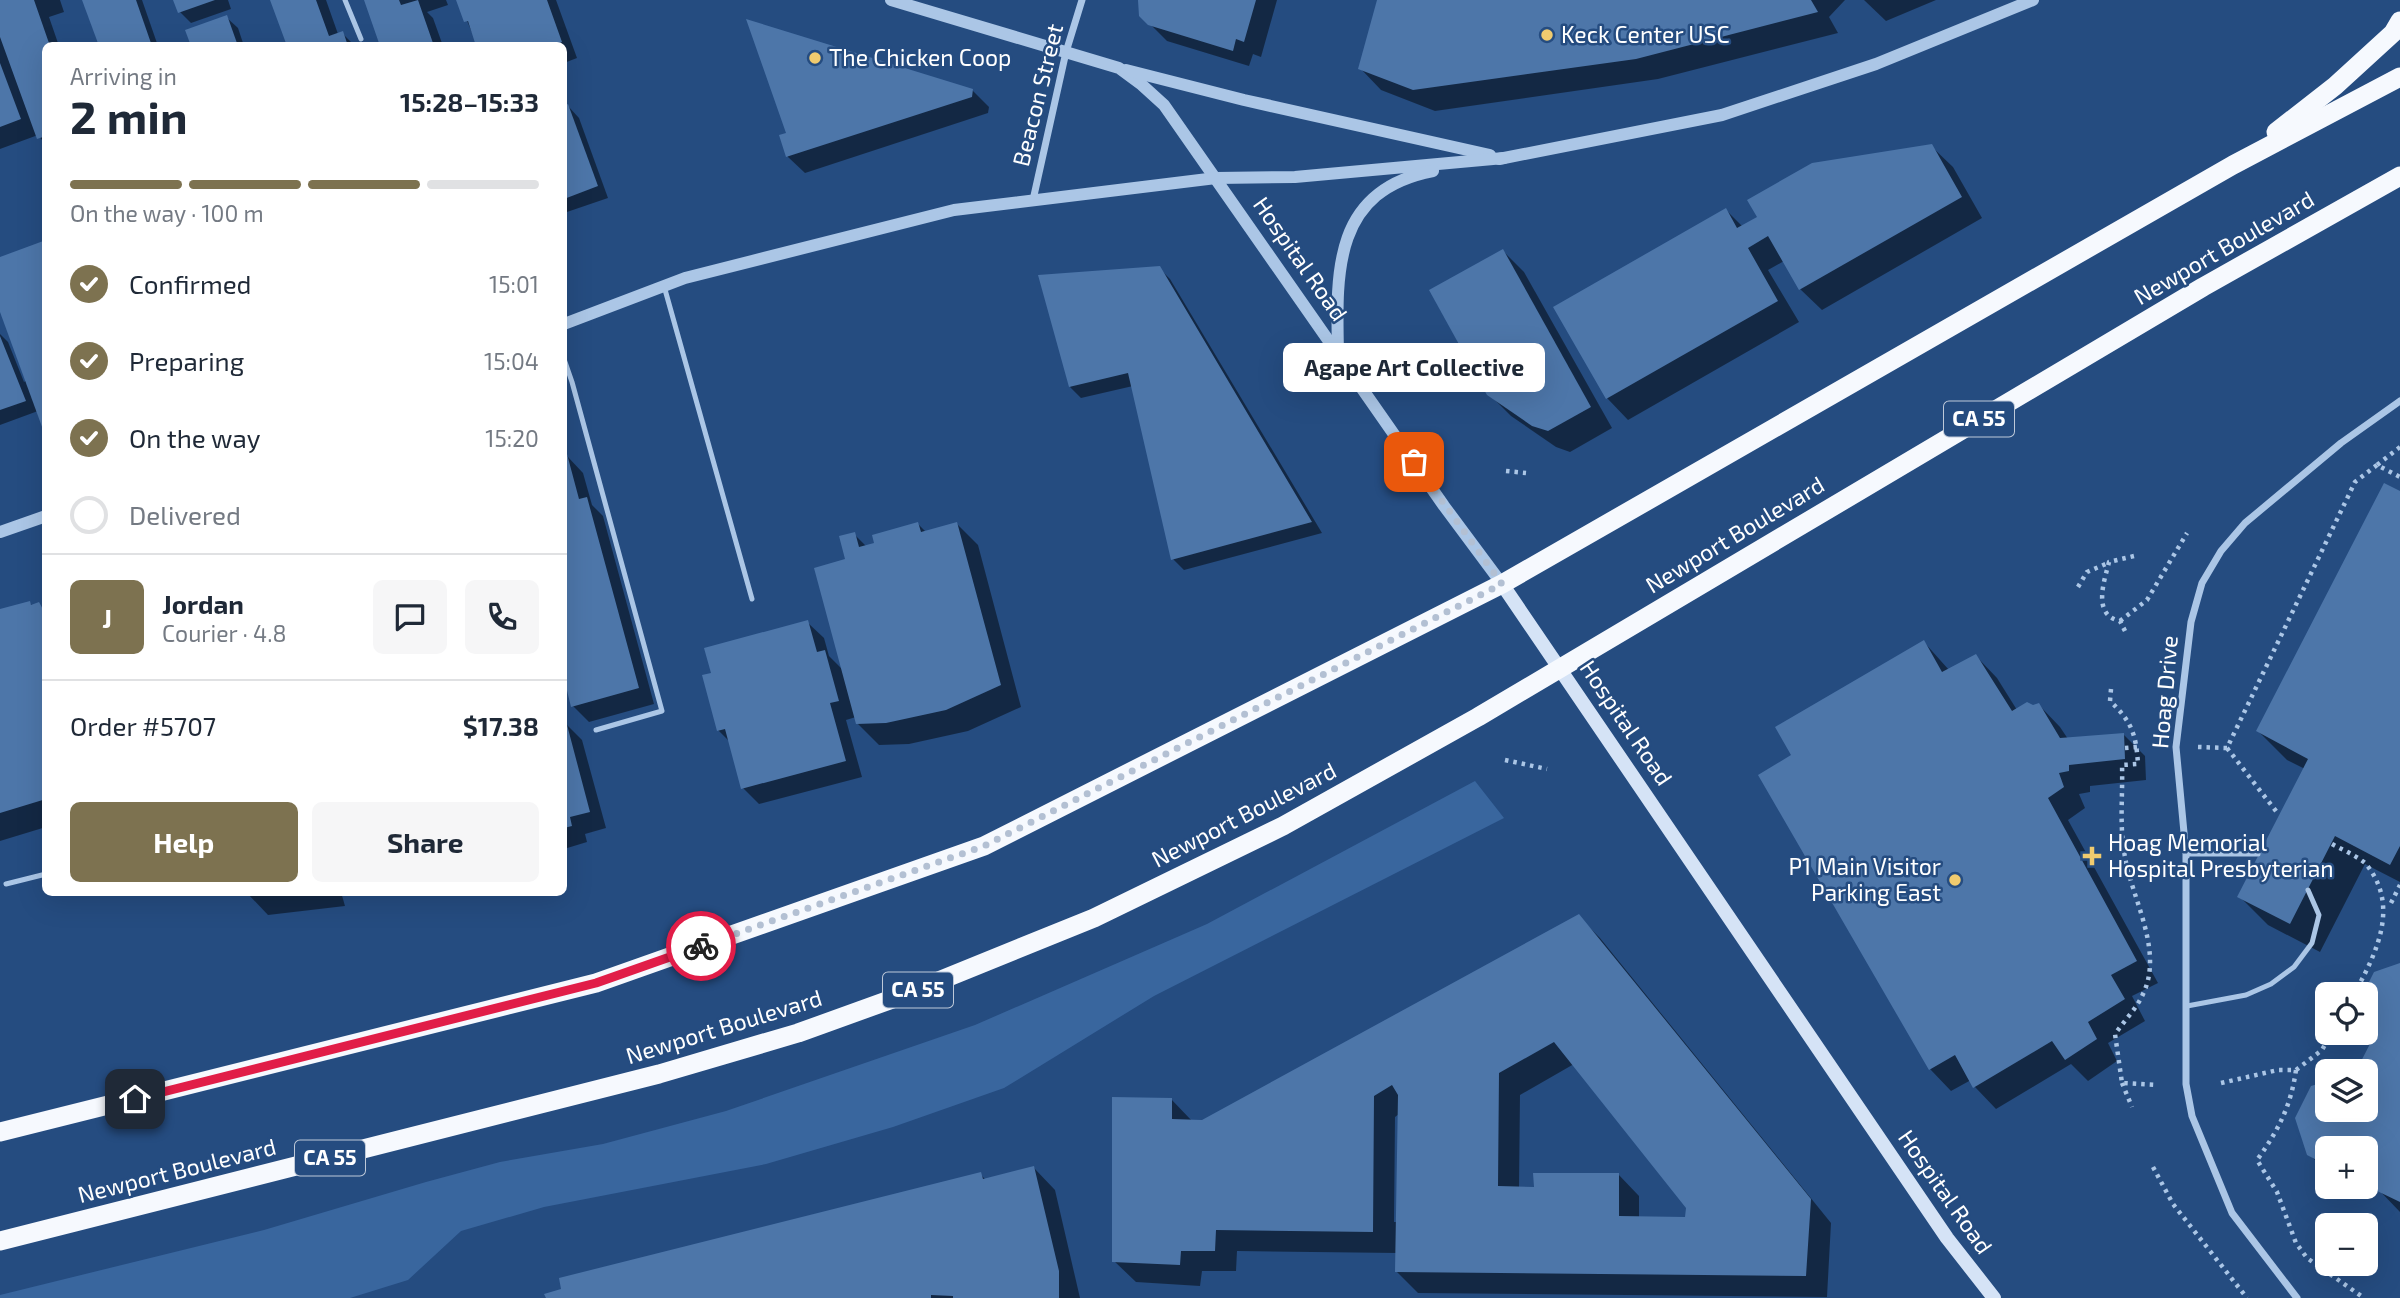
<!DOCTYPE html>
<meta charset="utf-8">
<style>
:root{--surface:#fff;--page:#f6f6f7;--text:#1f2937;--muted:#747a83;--line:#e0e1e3;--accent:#7d7250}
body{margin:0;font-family:"Exo 2",sans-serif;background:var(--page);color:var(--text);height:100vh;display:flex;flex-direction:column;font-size:26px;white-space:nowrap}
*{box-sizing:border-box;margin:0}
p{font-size:23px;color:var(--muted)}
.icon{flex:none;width:38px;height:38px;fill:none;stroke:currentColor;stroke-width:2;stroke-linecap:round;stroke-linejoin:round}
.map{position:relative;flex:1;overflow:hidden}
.side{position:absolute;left:42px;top:42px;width:525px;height:854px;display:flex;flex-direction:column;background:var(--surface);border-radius:10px;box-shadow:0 7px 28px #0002}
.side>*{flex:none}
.controls{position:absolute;left:2315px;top:982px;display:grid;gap:14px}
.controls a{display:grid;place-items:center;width:63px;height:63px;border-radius:10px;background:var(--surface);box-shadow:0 7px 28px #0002;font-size:35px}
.pin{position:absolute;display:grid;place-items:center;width:60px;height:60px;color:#fff;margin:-30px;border-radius:14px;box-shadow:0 4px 10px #0006}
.courier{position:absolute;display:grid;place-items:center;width:70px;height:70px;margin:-35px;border:5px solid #e11d48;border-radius:50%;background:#fff;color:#222;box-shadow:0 2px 9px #0007}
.bubble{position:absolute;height:49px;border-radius:10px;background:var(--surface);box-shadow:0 7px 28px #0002;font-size:23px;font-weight:700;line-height:49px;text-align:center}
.head em{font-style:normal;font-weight:700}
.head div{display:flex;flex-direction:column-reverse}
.head{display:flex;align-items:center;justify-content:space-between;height:119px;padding:0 28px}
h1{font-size:46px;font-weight:700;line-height:52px}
.bar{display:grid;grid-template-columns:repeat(4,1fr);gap:10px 7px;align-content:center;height:84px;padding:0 28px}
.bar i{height:9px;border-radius:5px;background:var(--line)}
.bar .selected{background:var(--accent)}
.bar p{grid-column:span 4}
.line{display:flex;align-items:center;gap:18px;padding:0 28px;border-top:2px solid var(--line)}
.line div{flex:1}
.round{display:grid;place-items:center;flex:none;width:74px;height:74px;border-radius:10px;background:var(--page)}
ol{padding:0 28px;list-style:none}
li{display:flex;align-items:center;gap:21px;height:77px}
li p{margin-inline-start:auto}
li .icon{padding:7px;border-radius:50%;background:var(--accent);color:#fff;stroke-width:4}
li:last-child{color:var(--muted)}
li i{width:38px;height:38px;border:4px solid var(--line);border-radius:50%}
.primary-button{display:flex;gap:14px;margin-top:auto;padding:14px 28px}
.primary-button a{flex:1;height:80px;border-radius:10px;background:var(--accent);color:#fff;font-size:28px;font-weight:700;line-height:80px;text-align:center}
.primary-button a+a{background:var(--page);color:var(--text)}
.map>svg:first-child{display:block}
.garden{fill:#39669e}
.shadow{fill:#0007;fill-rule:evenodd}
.building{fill:#4d76a9;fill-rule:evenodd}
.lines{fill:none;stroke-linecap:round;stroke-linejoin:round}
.path{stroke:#abc6e6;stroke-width:4.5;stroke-dasharray:3.5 5;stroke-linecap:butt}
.service{stroke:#abc6e6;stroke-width:5}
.minor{stroke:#abc6e6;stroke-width:7}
.tertiary{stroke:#abc6e6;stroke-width:12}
.secondary{stroke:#d5e3f6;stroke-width:14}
.trunk{stroke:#f6f9fe;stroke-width:19}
.done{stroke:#b3c0d3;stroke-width:7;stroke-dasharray:0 12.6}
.route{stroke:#e11d48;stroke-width:9}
.poi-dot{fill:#f0cb6f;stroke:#254c80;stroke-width:2.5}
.labels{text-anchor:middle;stroke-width:5;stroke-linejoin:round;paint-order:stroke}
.shield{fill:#254c80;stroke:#bec9d9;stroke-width:2}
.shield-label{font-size:21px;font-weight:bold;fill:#fff}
.poi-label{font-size:23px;fill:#fff;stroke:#254c80;text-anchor:start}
.street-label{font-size:23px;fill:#fff;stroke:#254c80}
</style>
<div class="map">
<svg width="2400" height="1298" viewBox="0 0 2400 1298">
<rect width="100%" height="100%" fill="#254c80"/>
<polygon class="garden" points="1475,781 1504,818 1154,996 1004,1088 893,1127 766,1164 544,1207 461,1231 408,1280 350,1298 0,1298 0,1295 264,1230 426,1182 500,1162 603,1144 726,1111 975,1025 1207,924"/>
<g class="shadow">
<polygon points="0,0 60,0 64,12 49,17 59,46 46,46 46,145 38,135 0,149"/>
<polygon points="84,0 142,0 158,46 101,46"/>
<polygon points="175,0 228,0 231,9 191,23 180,12"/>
<polygon points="272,0 326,0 338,34 342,33 355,46 289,46"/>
<polygon points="366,0 446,0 448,5 427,12 433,18 443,46 382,46"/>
<polygon points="458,0 556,0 577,58 564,63 564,46 478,46"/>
<polygon points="1140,0 1277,0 1261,57 1253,54 1249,66 1167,41 1141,15"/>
<polygon points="1379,0 1845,0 1829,17 1838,33 1658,79 1435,111 1381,90 1360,68"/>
<polygon points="1864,0 1936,0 1886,21"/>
<polygon points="226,17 238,28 244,46 193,46"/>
<polygon points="972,90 989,107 988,113 805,173 788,157 781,136"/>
<polygon points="568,106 579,118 608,198 564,213 564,108"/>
<polygon points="1931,146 1953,167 1982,218 1822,310 1800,289 1784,261 1768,270 1799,322 1628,420 1607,398 1726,210 1743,227"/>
<polygon points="1503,251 1524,272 1612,428 1570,452 1556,447 1511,416 1489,394"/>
<polygon points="0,259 38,411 0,425 0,334 8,342 24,382 27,380 0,307"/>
<polygon points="1159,268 1170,279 1322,533 1184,570 1173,559 1133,386 1081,398 1070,387"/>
<polygon points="567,456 583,473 592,505 603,516 654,704 589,722 573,706 564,671 564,457"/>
<polygon points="2400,493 2400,882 2365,864 2320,952 2268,925 2239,896 2305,769 2287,760 2258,731"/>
<polygon points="918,524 926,532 957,524 978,545 1021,707 968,731 909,744 879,745 858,724 856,717 846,720 862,777 759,804 743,788 730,742 718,730 713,674 807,622 824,638 829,656 844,671 847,561 854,534 867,547"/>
<polygon points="29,603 33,606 38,604 46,612 46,827 0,841 0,611"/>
<polygon points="1924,642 1949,670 1976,656 1997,678 2017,710 2039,705 2060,727 2068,739 2123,734 2145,756 2146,780 2090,786 2090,792 2079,794 2085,808 2068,820 2158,983 2132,996 2145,1021 2108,1043 2117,1061 2088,1081 2071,1064 1996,1109 1975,1087 1971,1080 1951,1091 1930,1069 1794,756"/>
<polygon points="565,723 582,740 606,828 585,834 587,842 564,849 564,724"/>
<polygon points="341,892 345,906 268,915 246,892"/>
<path d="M1578,916l22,22 231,285 -4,74 -409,-4 -21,-21v-19l-160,-2 -1,20h-34l-2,15 -64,-4 -22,-21 57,-162 22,23h10zM1574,1064l114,143 -1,12 -48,-1v-22l-21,-22 -83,15 -16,-1 1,-93zM1399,1114l-2,108h-3l1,-105z"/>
<polygon points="2400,965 2400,1212 2376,1187 2361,1192 2350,1186 2366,1186 2366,1148 2328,1148 2328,1173 2309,1154 2328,1110 2366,1110 2366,1071 2358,1071 2372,1043 2364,1035 2366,1032 2364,994"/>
<polygon points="1034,1168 1055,1190 1080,1298 548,1298 980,1174 986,1180"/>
</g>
<g class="building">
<polygon points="0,0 34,0 50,46 46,46 46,136 37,139 0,37"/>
<polygon points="82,0 136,0 152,46 99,46"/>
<polygon points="173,0 215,0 178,13"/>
<polygon points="270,0 316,0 329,36 343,31 348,46 287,46"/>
<polygon points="364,0 399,0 401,5 418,0 434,46 380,46"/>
<polygon points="456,0 547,0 562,42 550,46 476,46 468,21 464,22"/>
<polygon points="1138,0 1256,0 1244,42 1236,39 1233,51 1148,25 1139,16"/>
<polygon points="1377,0 1811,0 1818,12 1636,59 1413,90 1358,69"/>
<polygon points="227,15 238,46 191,46 185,30"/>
<polygon points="746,19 973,89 972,97 786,157 779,135 786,133"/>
<polygon points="0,63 21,119 0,127"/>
<polygon points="568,104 598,186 564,199 564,106"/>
<polygon points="1932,144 1962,197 1799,290 1768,236 1748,248 1778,301 1606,399 1553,307 1726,208 1737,228 1757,217 1747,200 1812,163"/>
<polygon points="46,240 46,435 45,435 0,312 0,257"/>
<polygon points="1503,249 1591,407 1548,431 1532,426 1487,395 1429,290"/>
<polygon points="1160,266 1312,522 1171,560 1128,373 1069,387 1038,275"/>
<polygon points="0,336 26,401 0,410"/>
<polygon points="567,454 579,499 587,497 639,688 571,707 564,678 564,455"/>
<polygon points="2384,483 2400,491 2400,846 2390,865 2335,836 2290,924 2237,897 2308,759 2256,731"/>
<polygon points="918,522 921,532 957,522 1001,685 946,710 886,723 856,724 814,568 845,559 839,536 855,532 859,547 874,543 872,535"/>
<polygon points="30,601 31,605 39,602 46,615 46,799 0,813 0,609"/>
<polygon points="808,620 817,652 825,650 839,701 830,703 846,761 741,789 725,729 717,731 702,675 711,673 704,648"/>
<polygon points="1924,640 1942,672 1976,654 2012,711 2027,702 2033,705 2039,703 2060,738 2124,733 2125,759 2069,765 2069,771 2059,773 2064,787 2048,798 2137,961 2111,975 2125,999 2088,1022 2097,1039 2065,1060 2052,1041 1973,1088 1955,1055 1929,1070 1758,775 1791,755 1775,727"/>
<polygon points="566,721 590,812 570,817 572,826 564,828 564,722"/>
<path d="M1579,914l232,285 -5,77 -411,-4 3,-177 -6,-10 -18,11 -1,136 -157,-2 -1,21h-34l-1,14 -68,-3v-165l60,1v21l30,1zM1554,1042l132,166 -1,9 -66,-1v-43h-86l1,14 -36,-1 1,-113z"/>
<polygon points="2400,963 2400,1202 2375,1190 2366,1162 2366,1148 2328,1148 2328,1166 2307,1155 2295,1118 2311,1086 2328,1081 2328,1110 2366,1110 2366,1071 2356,1071 2372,1040 2362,1036 2361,1032 2366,1032 2366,994 2363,994 2374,972"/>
<polygon points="1034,1166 1059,1271 1059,1298 953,1298 953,1296 931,1295 931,1298 546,1298 544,1294 561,1289 559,1278 981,1172 983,1179"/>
</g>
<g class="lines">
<g class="path">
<polyline points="2400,447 2377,465 2400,477"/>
<polyline points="1506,471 1526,473"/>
<polyline points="2078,587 2087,572 2108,563"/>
<polyline points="2120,621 2147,600 2187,533"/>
<path d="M2125,631l-5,-10c-28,-6 -16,-39 -11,-59l25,-6"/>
<path d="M2111,689l-1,12c22,21 26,33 28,63l-16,1c1,31 -3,61 3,92 7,42 39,94 18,137 -6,14 -19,27 -28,40l7,49 36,2"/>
<polyline points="2198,747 2227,748 2355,482 2377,465"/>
<polyline points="2125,748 2137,747"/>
<polyline points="2227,748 2279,815"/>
<polyline points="1505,760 1547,769"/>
<path d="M2332,844c11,6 23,11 33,19 35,41 13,88 -11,131"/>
<polyline points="2391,903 2400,885"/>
<path d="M2296,1070c-5,36 -18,61 -39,90l20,32 19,51 11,15 57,40"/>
<polyline points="2122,1083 2132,1107"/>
<polyline points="2221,1083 2278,1070 2296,1070 2322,1050 2332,1032"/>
<polyline points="2153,1167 2173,1204 2247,1298"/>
</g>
<g class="service">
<polyline points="345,0 361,39"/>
<polyline points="664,286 752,599"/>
<polyline points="564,359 572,382 662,711 596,730"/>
<polyline points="2186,854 2258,854"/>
<polyline points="6,884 46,874"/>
<polyline points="2187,1006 2246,995 2271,984 2294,967 2312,943 2319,915 2308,890"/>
</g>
<g class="minor">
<polyline points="1033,200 1066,52 1082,0"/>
<polyline points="2297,1298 2232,1213 2192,1116 2186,1084 2186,854 2176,747 2191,622 2202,583 2221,551 2245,523 2341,443 2400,401"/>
</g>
<g class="tertiary">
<polyline points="891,0 1119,68 1142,85 1164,105 1444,506 1502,584"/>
<polyline points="1126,70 1244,100 1490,155"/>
<polyline points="1499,159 1722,115 1876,64 2033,0"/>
<polyline points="564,324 685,278 954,210 1216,178 1295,177 1504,158"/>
<path d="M1338,352c-2,-82 -4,-162 95,-181"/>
<polyline points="0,532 46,516"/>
</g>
<polyline class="secondary" points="1502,584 1947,1238 1994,1298"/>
<g class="trunk">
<polyline points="2276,132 2335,86 2393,33 2400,21"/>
<polyline points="0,1132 596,983 984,846 1502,584 2233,165 2400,77"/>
<polyline points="0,1241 659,1074 798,1033 909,993 1094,918 1283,826 1478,717 2203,287 2400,176"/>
</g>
</g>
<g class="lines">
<polyline class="done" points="701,946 984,846 1502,584 1414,462"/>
<polyline class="route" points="135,1099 596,983 701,946"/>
</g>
<g class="poi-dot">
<circle cx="1547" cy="35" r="7"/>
<circle cx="815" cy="58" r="7"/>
<path d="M2088.5 845.5h7v7h7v7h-7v7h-7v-7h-7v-7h7z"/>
<circle cx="1955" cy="880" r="7"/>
</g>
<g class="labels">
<g class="shield">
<rect x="1944" y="401.5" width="70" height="35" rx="5"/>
<rect x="883" y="972.5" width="70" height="35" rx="5"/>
<rect x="295" y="1140.5" width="70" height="35" rx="5"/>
</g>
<g class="shield-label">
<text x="1979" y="426">CA 55</text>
<text x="918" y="997">CA 55</text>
<text x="330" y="1165">CA 55</text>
</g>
<g class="poi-label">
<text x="1561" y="43">Keck Center USC</text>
<text x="829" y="66">The Chicken Coop</text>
<text x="2108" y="851">Hoag Memorial<tspan x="2108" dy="26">Hospital Presbyterian</tspan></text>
<text x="1941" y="875" text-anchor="end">P1 Main Visitor<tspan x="1941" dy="26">Parking East</tspan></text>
</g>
<g class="street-label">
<text transform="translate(1038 95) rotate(-76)" y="8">Beacon Street</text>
<text transform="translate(2224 248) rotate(-30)" y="8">Newport Boulevard</text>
<text transform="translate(1300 259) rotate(55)" y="8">Hospital Road</text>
<text transform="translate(1735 535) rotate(-31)" y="8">Newport Boulevard</text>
<text transform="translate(2165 692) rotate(-85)" y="8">Hoag Drive</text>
<text transform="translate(1626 723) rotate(56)" y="8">Hospital Road</text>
<text transform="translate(1244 815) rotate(-27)" y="8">Newport Boulevard</text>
<text transform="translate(724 1027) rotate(-17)" y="8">Newport Boulevard</text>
<text transform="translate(177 1171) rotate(-14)" y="8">Newport Boulevard</text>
<text transform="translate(1945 1192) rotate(55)" y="8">Hospital Road</text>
</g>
</g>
</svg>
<div class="controls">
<a><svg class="icon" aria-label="locate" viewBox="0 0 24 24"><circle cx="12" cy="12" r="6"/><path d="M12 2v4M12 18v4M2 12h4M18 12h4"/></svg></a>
<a><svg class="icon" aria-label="layers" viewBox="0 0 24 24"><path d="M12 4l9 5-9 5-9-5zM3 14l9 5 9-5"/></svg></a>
<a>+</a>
<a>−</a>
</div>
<div class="pin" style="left:1414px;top:462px;background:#ea580c"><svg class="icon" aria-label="bag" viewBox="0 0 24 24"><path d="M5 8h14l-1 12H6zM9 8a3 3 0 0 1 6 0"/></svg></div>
<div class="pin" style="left:135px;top:1099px;background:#1f2937"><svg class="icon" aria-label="home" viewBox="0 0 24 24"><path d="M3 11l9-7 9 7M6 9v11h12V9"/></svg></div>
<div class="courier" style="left:701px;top:946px"><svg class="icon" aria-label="bike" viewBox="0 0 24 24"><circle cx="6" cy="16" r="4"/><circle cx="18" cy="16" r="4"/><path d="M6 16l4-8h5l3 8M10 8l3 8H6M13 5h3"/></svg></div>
<div class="bubble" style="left:1283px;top:343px;width:262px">Agape Art Collective</div>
<section class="side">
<div class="head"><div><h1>2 min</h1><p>Arriving in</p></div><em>15:28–15:33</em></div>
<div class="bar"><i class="selected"></i><i class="selected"></i><i class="selected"></i><i></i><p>On the way · 100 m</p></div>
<ol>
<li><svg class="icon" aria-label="check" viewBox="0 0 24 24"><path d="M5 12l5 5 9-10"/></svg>Confirmed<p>15:01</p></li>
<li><svg class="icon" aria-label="check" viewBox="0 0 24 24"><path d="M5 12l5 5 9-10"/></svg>Preparing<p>15:04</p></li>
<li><svg class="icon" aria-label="check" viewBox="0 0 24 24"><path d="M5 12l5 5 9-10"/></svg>On the way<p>15:20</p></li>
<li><i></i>Delivered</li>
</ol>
<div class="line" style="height:126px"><b class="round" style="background:var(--accent);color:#fff">J</b><div><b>Jordan</b><p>Courier · 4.8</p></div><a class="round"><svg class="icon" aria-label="chat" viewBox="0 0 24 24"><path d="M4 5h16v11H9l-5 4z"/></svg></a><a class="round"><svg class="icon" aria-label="phone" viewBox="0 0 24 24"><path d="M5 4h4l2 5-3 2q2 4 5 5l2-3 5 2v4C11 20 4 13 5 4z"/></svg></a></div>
<div class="line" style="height:91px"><div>Order #5707</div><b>$17.38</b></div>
<div class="primary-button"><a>Help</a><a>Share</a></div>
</section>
</div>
